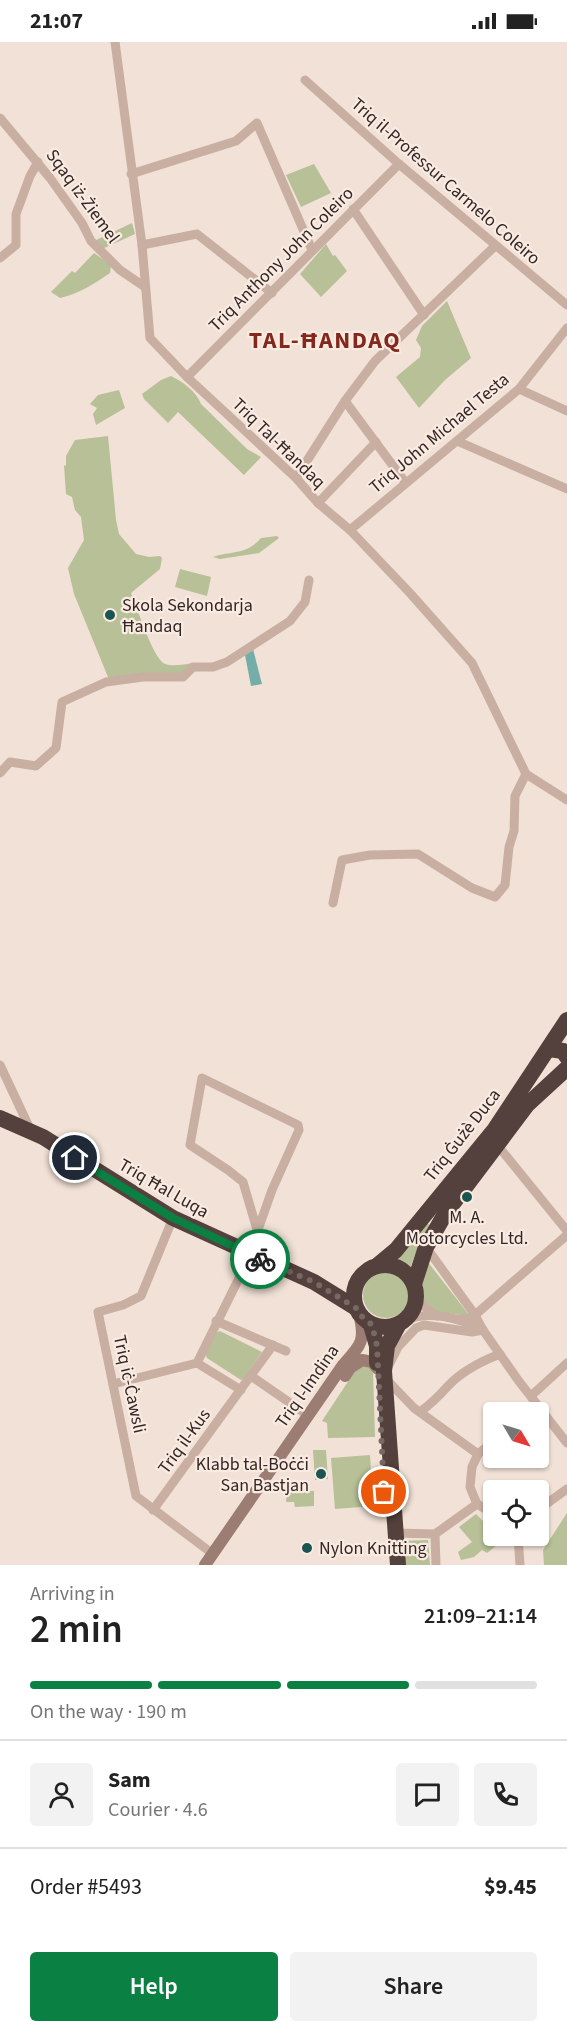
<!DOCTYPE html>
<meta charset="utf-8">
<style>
:root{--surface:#fff;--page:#f2f2f2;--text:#222;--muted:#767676;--line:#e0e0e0;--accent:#0b8043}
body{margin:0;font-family:"Source Sans 3",sans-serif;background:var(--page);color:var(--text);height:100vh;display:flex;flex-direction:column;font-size:22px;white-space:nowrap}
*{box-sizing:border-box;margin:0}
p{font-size:20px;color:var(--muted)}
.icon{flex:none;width:33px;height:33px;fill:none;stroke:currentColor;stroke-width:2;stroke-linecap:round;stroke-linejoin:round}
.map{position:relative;height:1523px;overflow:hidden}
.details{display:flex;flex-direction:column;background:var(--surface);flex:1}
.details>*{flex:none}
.needle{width:39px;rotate:128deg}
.buttons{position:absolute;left:483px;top:1360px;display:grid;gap:12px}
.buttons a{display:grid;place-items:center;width:66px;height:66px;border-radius:6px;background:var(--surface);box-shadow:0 2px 4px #0004;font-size:30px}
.pin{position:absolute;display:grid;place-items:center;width:51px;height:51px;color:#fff;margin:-26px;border:3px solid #fff;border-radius:50%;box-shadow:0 2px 6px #0007}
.courier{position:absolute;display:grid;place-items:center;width:60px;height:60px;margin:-30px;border:4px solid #0b8043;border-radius:50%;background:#fff;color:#222;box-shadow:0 2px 8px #0007}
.headline em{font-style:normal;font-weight:600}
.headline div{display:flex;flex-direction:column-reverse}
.headline{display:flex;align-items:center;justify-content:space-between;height:102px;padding:0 30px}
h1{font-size:39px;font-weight:600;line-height:45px}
.bar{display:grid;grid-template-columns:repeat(4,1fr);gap:9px 6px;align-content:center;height:72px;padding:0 30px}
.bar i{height:8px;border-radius:4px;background:var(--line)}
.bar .current{background:var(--accent)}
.bar p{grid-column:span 4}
.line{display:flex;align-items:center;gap:15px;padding:0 30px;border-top:2px solid var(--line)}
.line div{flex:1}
.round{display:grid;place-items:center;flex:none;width:63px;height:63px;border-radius:6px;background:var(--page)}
.action{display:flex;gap:12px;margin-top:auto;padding:12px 30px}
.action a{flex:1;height:69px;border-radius:6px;background:var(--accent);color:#fff;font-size:24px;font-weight:600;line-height:69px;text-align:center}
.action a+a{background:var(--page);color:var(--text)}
.status{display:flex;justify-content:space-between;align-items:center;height:42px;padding:0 30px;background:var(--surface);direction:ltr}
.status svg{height:16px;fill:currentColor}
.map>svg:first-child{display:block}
.green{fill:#b7c096}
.water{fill:#75aea9}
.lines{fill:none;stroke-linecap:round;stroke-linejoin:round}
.street{stroke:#c9afa2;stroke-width:9}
.secondary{stroke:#9c7d74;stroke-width:12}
.highway{stroke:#54403c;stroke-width:16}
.done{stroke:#766863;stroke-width:6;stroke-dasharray:0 10.8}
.route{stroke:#0b8043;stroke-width:8}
.poi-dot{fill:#1a5551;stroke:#f9ebe2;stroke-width:2}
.labels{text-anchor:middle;stroke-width:4.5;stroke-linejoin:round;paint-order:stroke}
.street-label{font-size:18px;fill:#332725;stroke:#f9ebe2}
.poi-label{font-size:18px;fill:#332725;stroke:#f9ebe2;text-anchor:start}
.district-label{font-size:24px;font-weight:bold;letter-spacing:1.5px;fill:#83281d;stroke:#f9ebe2}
</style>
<div class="status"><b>21:07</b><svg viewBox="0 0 49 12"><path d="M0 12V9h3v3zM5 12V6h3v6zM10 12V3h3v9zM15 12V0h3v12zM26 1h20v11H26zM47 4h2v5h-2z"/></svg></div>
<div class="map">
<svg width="567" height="1523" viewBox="0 0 567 1523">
<rect width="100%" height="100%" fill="#f1e1d6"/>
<g class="green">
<polygon points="314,122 331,151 301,165 286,133"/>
<polygon points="132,181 135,192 102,207 94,199"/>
<polygon points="326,202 333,214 335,213 347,229 321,255 300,232"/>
<path d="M94,211l17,12 -1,8c-16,11 -32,21 -50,25l-9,-6 21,-21 3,2z"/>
<polygon points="447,259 471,316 445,338 419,366 396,335 420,315 421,306 416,298 422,284"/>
<path d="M171,334c12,6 25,15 30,28l46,45 14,8 -17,18 -66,-63 -10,11 -24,-24 -2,-5 19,-14z"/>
<polygon points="119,348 125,366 96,383 93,372 97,366 90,362 98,353"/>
<path d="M108,394l8,84 3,14 17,20 13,3 11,-1 2,2 -2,11 -29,24c6,14 22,66 34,71 8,3 20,0 28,-1l-12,12 -73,2 -34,-83 -6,-26 16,-28 -3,-23 -6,-7 -3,-13 -6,-3 -2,-29 2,1v-10l9,-16z"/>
<path d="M277,494l2,2 -20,15 -39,6 -7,-2c20,-7 32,-1 48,-19z"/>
<polygon points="180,527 211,535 207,554 175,545"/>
<polygon points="426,1180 431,1184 416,1210 410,1226 393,1218"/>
<polygon points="427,1219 470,1274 436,1270 423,1257 420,1242"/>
<circle cx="386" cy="1253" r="23"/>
<polygon points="220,1289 262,1310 244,1336 241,1338 207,1316 205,1312 216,1291"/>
<polygon points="364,1322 370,1323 373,1329 375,1395 328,1396 327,1381 322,1379 357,1326"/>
<polygon points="313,1408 326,1408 328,1437 315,1438"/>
<polygon points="370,1413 373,1464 335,1467 331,1416"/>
<polygon points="292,1449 314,1449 314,1464 295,1465 294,1460 286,1460 287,1452"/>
<polygon points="567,1471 567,1523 544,1523 543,1508"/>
<polygon points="476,1472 485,1481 493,1481 493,1495 497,1503 487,1511 482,1508 474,1515 461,1518 458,1510 472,1500 459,1485"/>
<polygon points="428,1498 430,1523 402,1523 400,1499"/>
</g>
<polygon class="water" points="253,607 262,642 251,644 245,613"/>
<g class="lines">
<g class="street">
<polyline points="115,0 142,203 150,296 187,335 296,436 318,461 350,488 409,550 472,621 526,732 567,758"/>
<polyline points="305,38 399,122 567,263"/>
<polyline points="0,76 50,136 82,181 91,199 120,228 145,245"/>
<polyline points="131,132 236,99 257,81 312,208"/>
<polyline points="353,167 424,273"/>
<polyline points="142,203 197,192 272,251"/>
<polyline points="0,216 16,203 16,172 30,134 38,120"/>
<polyline points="187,335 399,122"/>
<polyline points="519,347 567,369"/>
<polyline points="345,359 405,440"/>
<polyline points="457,399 567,447"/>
<polyline points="296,436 345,359 375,319 495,204"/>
<polyline points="318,461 376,400"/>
<polyline points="350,488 519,347 567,286"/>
<polyline points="0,731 10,720 36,724 56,706 62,660 106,640 143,635 183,635 193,625 213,625 227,620 290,579 305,560 309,538"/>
<polyline points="333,861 342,818 370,813 418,812 472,846 495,855 505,843 509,805 514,789 515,754 526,732"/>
<polyline points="0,1023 31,1089"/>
<polyline points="495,1104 503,1110 567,1189"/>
<polyline points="173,1176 141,1254 123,1263 98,1270 136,1454 213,1512"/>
<polyline points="426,1205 475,1273 483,1288 518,1338 567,1401"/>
<polyline points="417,1256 427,1267 437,1274"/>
<polyline points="456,1277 468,1277 475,1273 567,1193"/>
<path d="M406,1278c24,-10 54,-2 77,10"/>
<polyline points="216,1279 286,1309"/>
<polyline points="197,1321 241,1348"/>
<polyline points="389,1323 398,1305 416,1286 424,1283 472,1290 483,1288"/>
<polyline points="251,1334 309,1374"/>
<polyline points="387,1338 414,1366 478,1412"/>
<polyline points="113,1342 197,1321 246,1222 272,1148 299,1088 298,1083 202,1036 190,1103 228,1128 243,1140 258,1191"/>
<polyline points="531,1354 567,1321"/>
<path d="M420,1370c11,-8 19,-16 28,-26 13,-14 34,-25 52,-32"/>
<polyline points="494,1399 478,1412 472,1425 470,1445 477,1462 494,1472"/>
<polyline points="153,1468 273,1303"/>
<polyline points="538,1468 567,1447"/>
<polyline points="396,1491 435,1492 477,1462"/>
<polyline points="435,1492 436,1523"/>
<polyline points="518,1494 520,1523"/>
</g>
<g class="secondary">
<polyline points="345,1334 350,1326 362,1318 372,1320 378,1327"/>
<path d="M205,1523l138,-200c18,-20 23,-24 16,-51"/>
</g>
<g class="highway">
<polyline points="549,1007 563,1009 567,1015"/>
<polyline points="0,1076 43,1095 173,1176 314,1240 356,1266"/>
<circle cx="385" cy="1254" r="31"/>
<polyline points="378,1223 396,1208 495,1087 567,978"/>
<polyline points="414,1242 426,1205 445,1172 527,1063 567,1026"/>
<polyline points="371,1283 377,1304 377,1321"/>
<polyline points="398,1523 384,1329 387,1304 399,1282"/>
</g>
</g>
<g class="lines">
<polyline class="done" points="260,1217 314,1240 356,1266 359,1272 372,1283 377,1304 384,1450"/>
<polyline class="route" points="75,1116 173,1176 260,1217"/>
</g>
<g class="poi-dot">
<circle cx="110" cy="573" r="6"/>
<circle cx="467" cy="1155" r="6"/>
<circle cx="321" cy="1432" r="6"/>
<circle cx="307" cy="1506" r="6"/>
</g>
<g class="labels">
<g class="street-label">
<text transform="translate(446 139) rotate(41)" y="6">Triq il-Professur Carmelo Coleiro</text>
<text transform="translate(83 154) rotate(54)" y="6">Sqaq iż-Żiemel</text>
<text transform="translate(281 217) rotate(-45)" y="6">Triq Anthony John Coleiro</text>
<text transform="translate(439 391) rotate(-40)" y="6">Triq John Michael Testa</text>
<text transform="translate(279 401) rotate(44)" y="6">Triq Tal-Ħandaq</text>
<text transform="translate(462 1093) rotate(-52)" y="6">Triq Ġużè Duca</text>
<text transform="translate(164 1146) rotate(30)" y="6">Triq Ħal Luqa</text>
<text transform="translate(130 1342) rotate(78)" y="6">Triq iċ-Ċawsli</text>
<text transform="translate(307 1344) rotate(-55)" y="6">Triq l-Imdina</text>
<text transform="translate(184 1399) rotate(-54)" y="6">Triq il-Kus</text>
</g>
<g class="poi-label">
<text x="122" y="569">Skola Sekondarja<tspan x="122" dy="21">Ħandaq</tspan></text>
<text x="467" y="1181" text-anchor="middle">M. A.<tspan x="467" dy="21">Motorcycles Ltd.</tspan></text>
<text x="309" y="1428" text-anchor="end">Klabb tal-Boċċi<tspan x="309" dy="21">San Bastjan</tspan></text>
<text x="319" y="1512">Nylon Knitting</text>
</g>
<g class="district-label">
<text x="325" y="306">TAL-ĦANDAQ</text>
</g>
</g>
</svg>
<div class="buttons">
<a><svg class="needle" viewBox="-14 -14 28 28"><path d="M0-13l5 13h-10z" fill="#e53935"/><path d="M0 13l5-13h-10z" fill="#767676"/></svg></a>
<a><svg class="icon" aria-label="locate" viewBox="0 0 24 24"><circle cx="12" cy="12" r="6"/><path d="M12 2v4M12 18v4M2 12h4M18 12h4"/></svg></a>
</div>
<div class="pin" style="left:384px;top:1450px;background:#ea580c"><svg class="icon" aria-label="bag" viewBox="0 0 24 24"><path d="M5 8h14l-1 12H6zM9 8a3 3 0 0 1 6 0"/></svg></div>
<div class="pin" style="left:75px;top:1116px;background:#1f2937"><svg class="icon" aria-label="home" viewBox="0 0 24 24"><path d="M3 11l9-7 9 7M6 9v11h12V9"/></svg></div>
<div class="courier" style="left:260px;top:1217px"><svg class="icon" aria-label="bike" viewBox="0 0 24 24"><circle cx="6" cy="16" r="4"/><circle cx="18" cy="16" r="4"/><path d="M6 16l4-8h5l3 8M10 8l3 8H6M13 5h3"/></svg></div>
</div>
<section class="details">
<div class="headline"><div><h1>2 min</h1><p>Arriving in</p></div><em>21:09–21:14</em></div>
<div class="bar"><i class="current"></i><i class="current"></i><i class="current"></i><i></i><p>On the way · 190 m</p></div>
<div class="line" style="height:108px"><a class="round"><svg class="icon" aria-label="person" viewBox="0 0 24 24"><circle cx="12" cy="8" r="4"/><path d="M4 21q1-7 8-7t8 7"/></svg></a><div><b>Sam</b><p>Courier · 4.6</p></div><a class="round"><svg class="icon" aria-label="chat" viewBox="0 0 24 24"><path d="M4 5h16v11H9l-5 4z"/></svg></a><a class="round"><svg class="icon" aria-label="phone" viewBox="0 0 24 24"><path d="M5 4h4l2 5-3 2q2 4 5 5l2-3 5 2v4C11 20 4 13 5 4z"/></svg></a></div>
<div class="line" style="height:78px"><div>Order #5493</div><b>$9.45</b></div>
<div class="action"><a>Help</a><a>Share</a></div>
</section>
